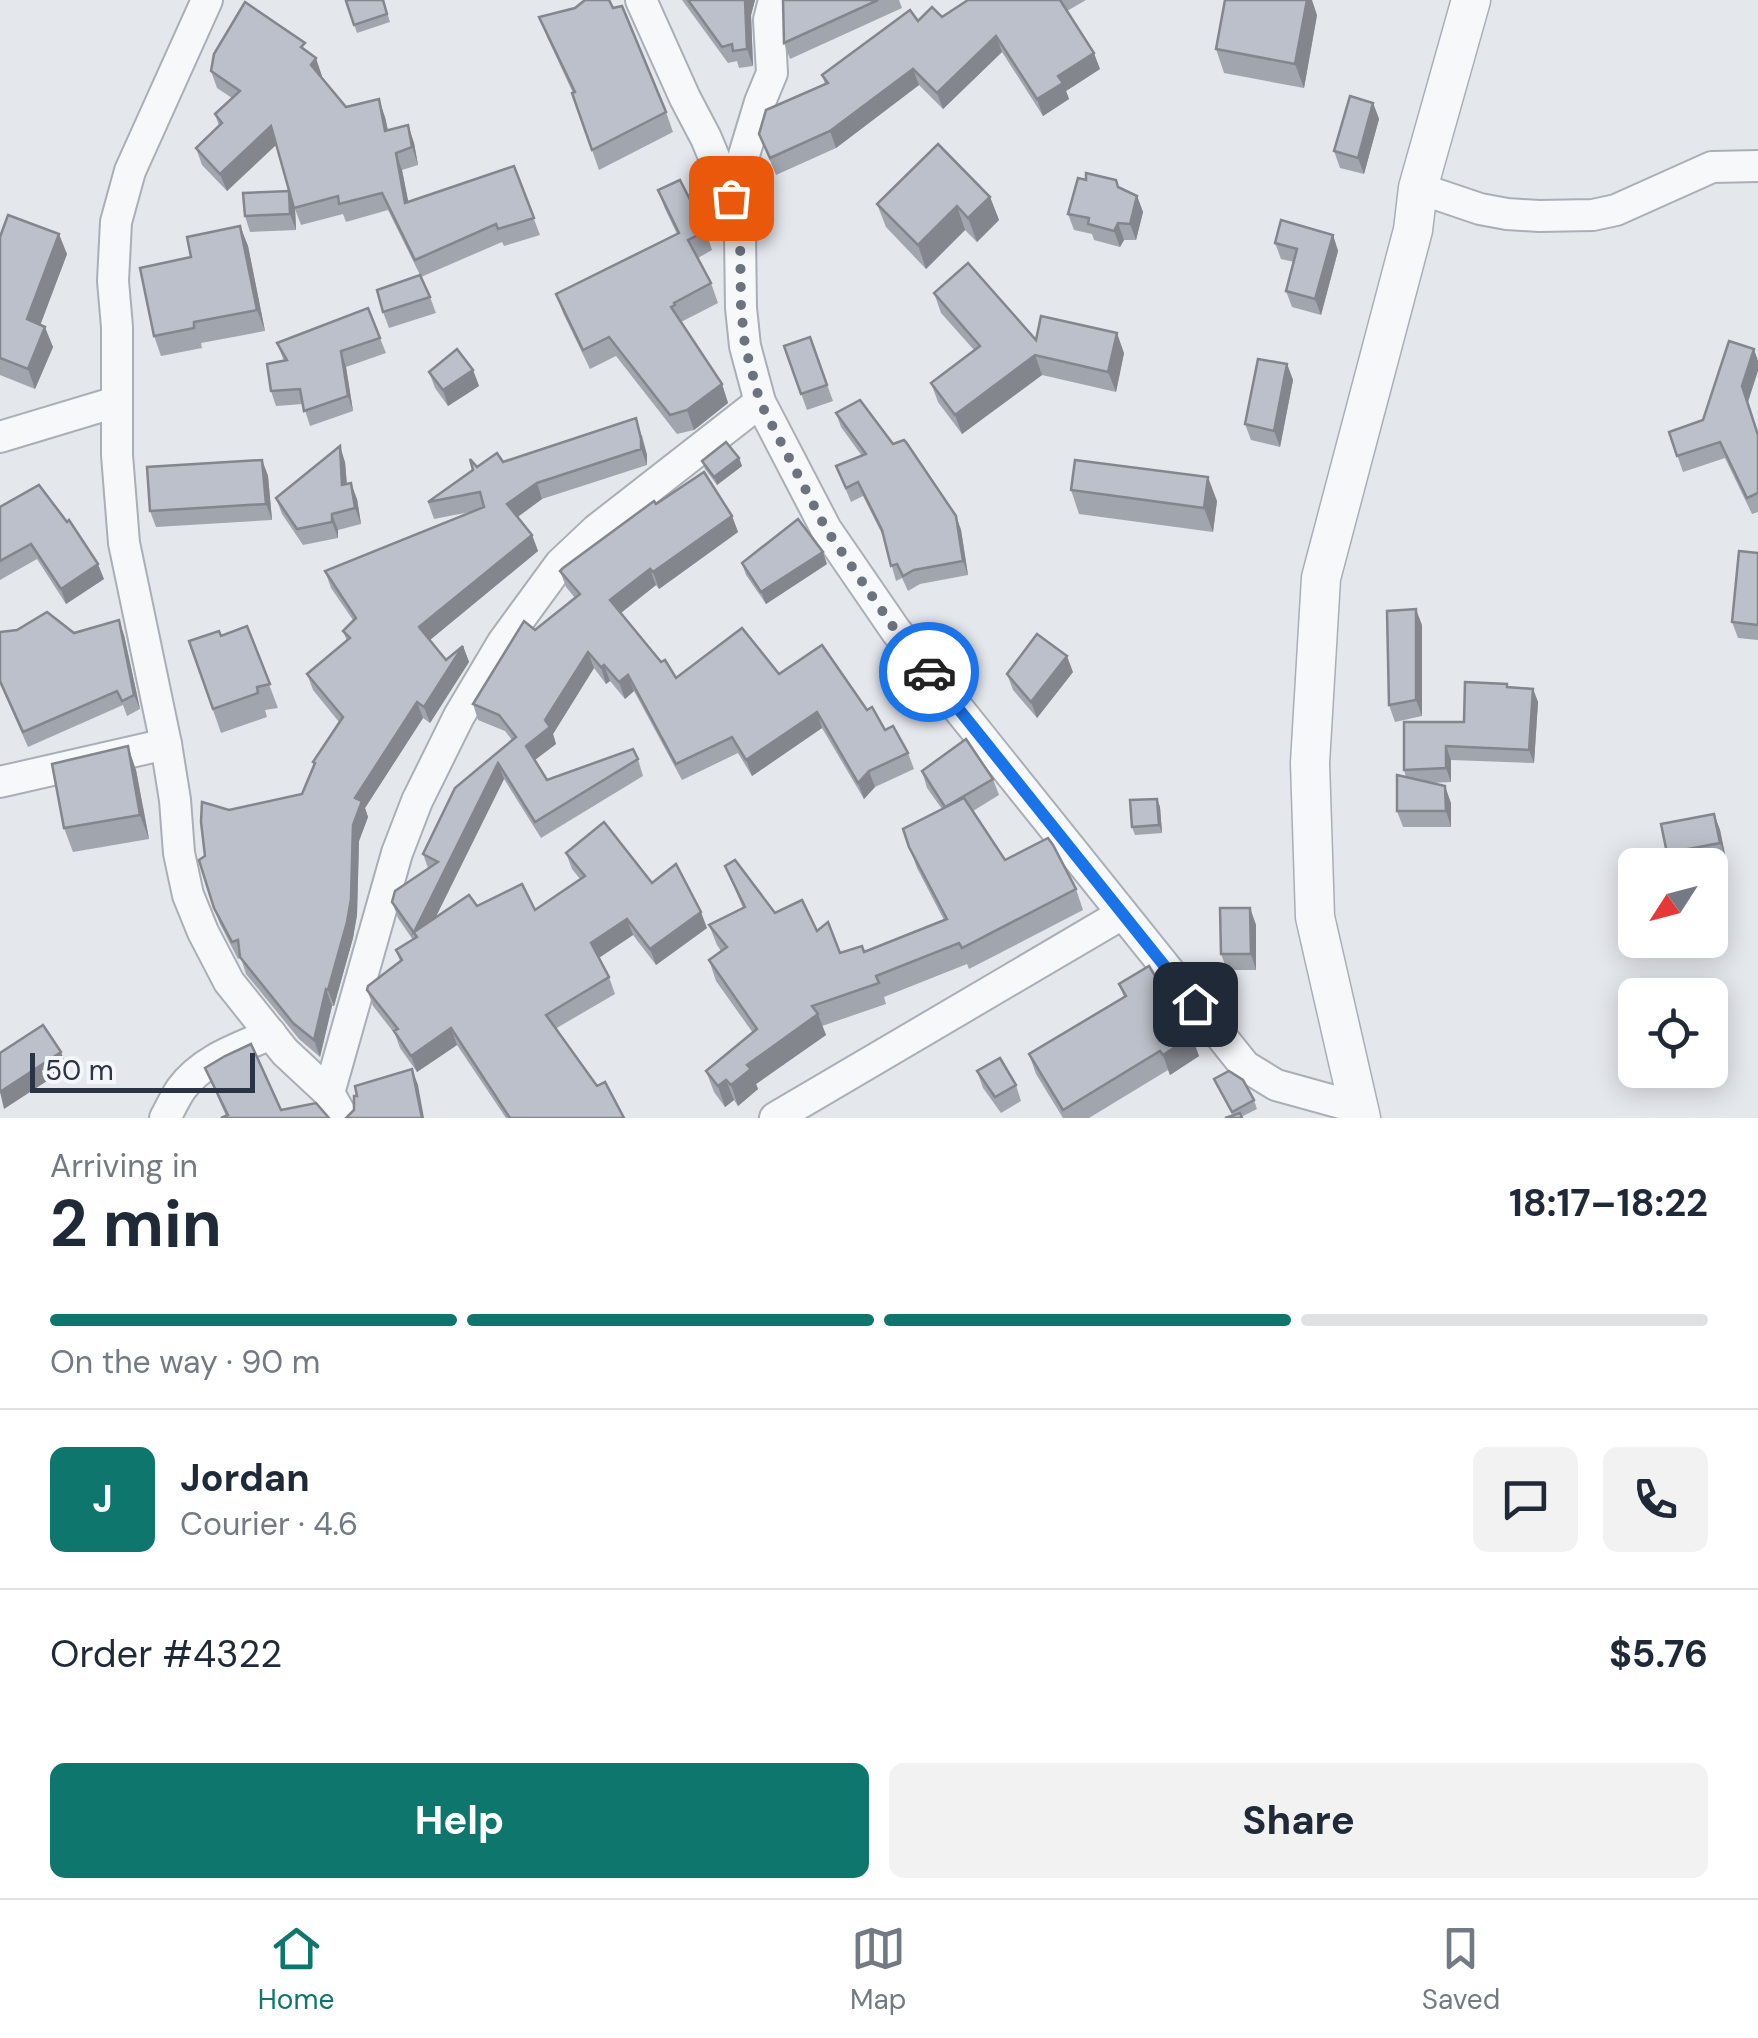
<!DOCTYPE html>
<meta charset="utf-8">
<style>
:root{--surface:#fff;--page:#f2f2f3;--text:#1f2937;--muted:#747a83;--line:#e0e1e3;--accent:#0f766e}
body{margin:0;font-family:"DM Sans",sans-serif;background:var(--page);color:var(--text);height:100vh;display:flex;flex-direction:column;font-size:38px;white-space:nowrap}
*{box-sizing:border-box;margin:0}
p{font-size:32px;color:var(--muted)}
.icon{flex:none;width:55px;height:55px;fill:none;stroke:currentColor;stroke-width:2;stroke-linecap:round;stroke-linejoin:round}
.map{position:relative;height:1118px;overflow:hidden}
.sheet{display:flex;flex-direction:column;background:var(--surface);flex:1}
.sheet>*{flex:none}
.needle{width:65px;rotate:234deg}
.fabs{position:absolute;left:1618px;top:848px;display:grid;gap:20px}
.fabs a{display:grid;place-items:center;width:110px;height:110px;border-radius:15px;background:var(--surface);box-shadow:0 5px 25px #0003;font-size:50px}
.scale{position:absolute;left:30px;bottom:25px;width:225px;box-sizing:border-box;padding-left:10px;border:5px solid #2b3445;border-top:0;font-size:28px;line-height:35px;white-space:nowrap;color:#2b3445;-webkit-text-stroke:8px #f4f6f9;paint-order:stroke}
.pin{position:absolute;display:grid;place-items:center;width:85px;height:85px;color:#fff;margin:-42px;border-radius:20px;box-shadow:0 5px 15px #0006}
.courier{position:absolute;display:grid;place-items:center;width:100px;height:100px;margin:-50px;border:8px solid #1a73e8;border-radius:50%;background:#fff;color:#222;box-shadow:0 2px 12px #0007}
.headline em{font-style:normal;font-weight:700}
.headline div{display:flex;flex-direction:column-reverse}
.headline{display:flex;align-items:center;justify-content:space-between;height:170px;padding:0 50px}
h1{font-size:65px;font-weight:700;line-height:75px}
.bar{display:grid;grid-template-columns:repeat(4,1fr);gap:15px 10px;align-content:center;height:120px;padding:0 50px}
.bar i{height:12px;border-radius:8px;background:var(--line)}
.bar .active{background:var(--accent)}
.bar p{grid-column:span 4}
.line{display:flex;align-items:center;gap:25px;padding:0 50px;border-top:2px solid var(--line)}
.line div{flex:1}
.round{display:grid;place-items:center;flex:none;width:105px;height:105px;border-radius:15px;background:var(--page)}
.button{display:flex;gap:20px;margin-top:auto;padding:20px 50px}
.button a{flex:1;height:115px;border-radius:15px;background:var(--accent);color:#fff;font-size:40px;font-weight:700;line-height:115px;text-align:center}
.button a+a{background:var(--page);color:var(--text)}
.menu{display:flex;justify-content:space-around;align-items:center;height:140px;border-top:2px solid var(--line);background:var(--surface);font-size:28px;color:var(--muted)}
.menu a{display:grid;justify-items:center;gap:5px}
.menu .active{color:var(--accent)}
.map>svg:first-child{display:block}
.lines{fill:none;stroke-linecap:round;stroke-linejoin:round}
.minor-casing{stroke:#a9aeb7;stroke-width:34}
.tertiary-casing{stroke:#a9aeb7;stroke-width:41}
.minor{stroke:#f7f8fa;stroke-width:30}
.tertiary{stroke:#f7f8fa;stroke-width:38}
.wall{fill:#a1a5ae}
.shaded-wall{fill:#83868d}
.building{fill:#bbc0ca;stroke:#83868d;stroke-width:2.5}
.done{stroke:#6c737f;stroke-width:10;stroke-dasharray:0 18}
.route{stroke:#1a73e8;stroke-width:12}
</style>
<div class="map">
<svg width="1758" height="1118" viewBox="0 0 1758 1118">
<rect width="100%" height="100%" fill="#e4e7ec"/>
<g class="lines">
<defs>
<g id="minor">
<polyline points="207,0 130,171 116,222 113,281 117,327 117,455 124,543 166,744 175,800 179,853 188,895 203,932 229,982 285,1052 329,1093 343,1118"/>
<polyline points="641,0 685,98 706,138 731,198 740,235 741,308 745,346 760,402 826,529 896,631 1245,1066 1276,1085 1359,1108"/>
<polyline points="1418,188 1480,209 1507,214 1539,216 1593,215 1616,210 1712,167 1758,166"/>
<polyline points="731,198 760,102 772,73 769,20 774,0"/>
<polyline points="0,437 116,402"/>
<polyline points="0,782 166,744"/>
<polyline points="329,1093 397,853 417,801 459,716 503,642 560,564 596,530 760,402"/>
<path d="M165,1118c5,-9 10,-20 16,-29 22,-30 58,-41 90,-55"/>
<polyline points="775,1118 1122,914"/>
</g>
<polyline id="tertiary" points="1361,1118 1315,917 1310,763 1321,578 1413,230 1418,188 1471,0"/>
</defs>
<use href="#minor" class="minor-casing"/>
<use href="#tertiary" class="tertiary-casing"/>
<use href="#minor" class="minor"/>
<use href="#tertiary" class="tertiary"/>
</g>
<g class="wall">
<polygon points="383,0 390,22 357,33 346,1"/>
<polygon points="682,0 755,0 751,15 753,66 739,68 737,61 728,63"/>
<polygon points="783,0 899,0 902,8 790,59 784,43"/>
<polygon points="968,0 1086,0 1067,11 1100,69 1066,91 1069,99 1043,116 1002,52 943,109 919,85 836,148 776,175 759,134 825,84 822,75 918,21 942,17"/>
<polygon points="1317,15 1304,88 1224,73 1216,49"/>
<polygon points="539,17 666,112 673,132 599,170 572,93 573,93 547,37"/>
<polygon points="308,53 322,76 321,77 346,107 385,117 388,131 408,125 414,143 418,165 402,170 408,202 514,166 540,235 504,246 502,242 421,277 388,210 346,222 343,214 301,225 295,209 296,230 250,232 245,216 289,191 276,145 227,191 202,165 196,148 219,126 215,114 232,98 217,88 211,71"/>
<polygon points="1373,103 1379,119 1364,174 1340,168 1334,151"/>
<polygon points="1118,187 1137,196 1143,212 1136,240 1124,240 1120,247 1094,240 1092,234 1074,230 1068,214"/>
<polygon points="658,190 706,231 712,250 698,258 711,283 718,303 681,322 722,384 728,403 694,430 677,434 616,356 590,369 563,313 556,294 677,234 665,209"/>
<polygon points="990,197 999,220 977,242 965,230 926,269 886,227 877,204"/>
<polygon points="240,226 248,246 265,331 201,343 202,348 161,356 154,336 191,257"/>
<polygon points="1333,235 1338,251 1321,315 1292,307 1286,291 1294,262 1281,259 1275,243"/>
<polygon points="0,237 67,254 40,325 53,347 35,389 0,375"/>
<polygon points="934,293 1036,340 1124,353 1116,392 1042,375 962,434 938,402 931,383 974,350 941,313"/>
<polygon points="430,297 436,313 389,328 383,312"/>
<polygon points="368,308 386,353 346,367 353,411 310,426 303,404 276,406 271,391 284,361 277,343"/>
<polygon points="810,337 833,401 807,410 784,346"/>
<polygon points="1287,364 1293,380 1280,447 1251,440 1245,424"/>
<polygon points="473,370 479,386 448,406 435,388 429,372"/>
<polygon points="1748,402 1758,433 1758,512 1752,514 1725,458 1683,472 1669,432 1703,420"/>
<polygon points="836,413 893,444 956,516 961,530 968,575 920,584 908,591 902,578 896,581 884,538 863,496 851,502 836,466 862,456 841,427"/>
<polygon points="642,435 647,455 647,465 542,499 518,517 532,535 538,551 430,640 446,660 463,646 469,662 430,723 423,718 365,808 368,817 359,841 357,915 353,938 334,1006 332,1006 320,1057 299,1039 246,974 241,958 238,959 220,924 214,908 205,856 229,810 302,794 314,766 313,762 339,722 313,690 307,674 347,641 343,631 353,620 331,588 325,571 475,511 434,519 428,502 477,467"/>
<polygon points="739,458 742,466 717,485 705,469 702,461"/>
<polygon points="262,460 268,476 272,520 156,527 150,511"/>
<polygon points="345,462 347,484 357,499 361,524 338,530 338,538 303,545 282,514 276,498"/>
<polygon points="1071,490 1217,501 1213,532 1079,514"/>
<polygon points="656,504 732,516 738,532 659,589 656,585 620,613 676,678 779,674 867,710 908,753 914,769 875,787 864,799 822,728 752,776 738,753 682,780 634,691 625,699 610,681 606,684 594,668 553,734 556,744 535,760 547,780 638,759 643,776 541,838 504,779 435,918 477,906 535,910 580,879 572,869 566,853 652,883 707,928 656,965 633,935 599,958 609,977 615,994 555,1029 597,1086 624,1118 506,1118 457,1045 417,1072 400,1048 395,1034 373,1006 367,990 400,961 396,950 413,940 398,918 392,902 428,868 423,854 512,740 505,731 478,720 473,704 535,630 575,598 566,587 560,571"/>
<polygon points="0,507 104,579 66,604 37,559 0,580"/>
<polygon points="1758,553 1758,640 1738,638 1732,622"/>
<polygon points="742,563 827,564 766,604 746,575"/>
<polygon points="1422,625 1422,716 1395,722 1389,705"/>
<polygon points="247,626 278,708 265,710 267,717 221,733 189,641 221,636"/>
<polygon points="17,630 124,635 140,709 127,716 123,705 28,747 0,684 0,632"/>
<polygon points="1073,672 1037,718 1013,690 1007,674"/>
<polygon points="1508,687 1533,689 1538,702 1534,763 1451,760 1451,782 1430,783 1451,803 1451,827 1403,827 1397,811 1406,777 1404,770"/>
<polygon points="136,770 149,839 73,852 64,828"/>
<polygon points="922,771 993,779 999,795 973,811 1005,860 1076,889 1083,910 969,969 967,964 884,997 886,1004 822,1026 826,1035 756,1084 758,1089 738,1106 734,1100 725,1107 714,1092 706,1071 753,1033 716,981 709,960 721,951 717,945 709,925 743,908 725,866 775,913 817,931 840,953 864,952 944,920 917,868 903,829 942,809 927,788"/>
<polygon points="1157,799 1160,807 1162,833 1135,835 1132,827"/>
<polygon points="1714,814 1720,830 1726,859 1696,865 1671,865 1667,853"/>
<polygon points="1250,908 1256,925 1256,970 1227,970 1221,954"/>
<polygon points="1119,984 1199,1056 1170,1075 1168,1070 1089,1118 1063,1118 1036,1074 1029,1054 1124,997"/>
<polygon points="205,1068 281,1110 327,1117 226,1116"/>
<polygon points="977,1071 1016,1085 1021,1101 1001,1113 983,1088"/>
<polygon points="1214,1079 1254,1100 1257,1109 1241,1117 1233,1115"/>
</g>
<g class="shaded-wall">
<polygon points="745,0 755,0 751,15 753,66 747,49"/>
<polygon points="1307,0 1312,0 1317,15 1304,88 1295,64"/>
<polygon points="996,36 1002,52 943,109 937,93"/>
<polygon points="1094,53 1100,69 1066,91 1069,99 1043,116 1037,99 1058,76"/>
<polygon points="316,58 322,76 317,83 311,65"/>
<polygon points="913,69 919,85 836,148 830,131"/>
<polygon points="379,99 385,117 392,149 385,131"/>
<polygon points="1373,103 1379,119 1364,174 1358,158"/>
<polygon points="408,125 414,143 418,165 412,147"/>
<polygon points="271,126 277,144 227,191 220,174"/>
<polygon points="396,153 402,170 412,220 405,203"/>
<polygon points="289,191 295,207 296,230 290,214"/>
<polygon points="1137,196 1143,212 1136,240 1130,224"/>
<polygon points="990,197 999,220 977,242 968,218"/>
<polygon points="957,206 965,230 926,269 918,245"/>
<polygon points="1118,223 1124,240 1120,247 1114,231"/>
<polygon points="240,226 248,246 265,331 257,310"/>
<polygon points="59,234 67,254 35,339 27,319"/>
<polygon points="1333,235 1338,251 1321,315 1315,299"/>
<polygon points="45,327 53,347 35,389 28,369"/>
<polygon points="1117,333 1124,353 1116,392 1108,372"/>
<polygon points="1754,349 1758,361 1758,371 1748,402 1742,386"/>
<polygon points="341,351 346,367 353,411 348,396"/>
<polygon points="1035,355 1042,375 962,434 955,415"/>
<polygon points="1287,364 1293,380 1280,447 1274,431"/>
<polygon points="473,370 479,386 448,406 443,390"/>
<polygon points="722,384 728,403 694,430 687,410"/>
<polygon points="636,418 647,455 647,465 641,449"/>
<polygon points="340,446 345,462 348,501 342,485"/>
<polygon points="739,458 742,466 717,485 714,477"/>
<polygon points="262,460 268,476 272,520 266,504"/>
<polygon points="1208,477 1217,501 1213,532 1204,508"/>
<polygon points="351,483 357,499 361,524 355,508"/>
<polygon points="537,483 542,499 513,520 507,504"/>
<polygon points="332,514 338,530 338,538 332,522"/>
<polygon points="732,516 738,532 659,589 653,572"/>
<polygon points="956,516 961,530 968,575 963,561"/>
<polygon points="532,535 538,551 425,644 419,627"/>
<polygon points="823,552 827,564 766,604 761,592"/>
<polygon points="98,564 104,579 66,604 61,589"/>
<polygon points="650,569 656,585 616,617 610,600"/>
<polygon points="1416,609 1422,625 1422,716 1416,700"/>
<polygon points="119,620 124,635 140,709 134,695"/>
<polygon points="463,646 469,662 430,723 424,707"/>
<polygon points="588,652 594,668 553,734 556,744 532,762 526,746 545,720"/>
<polygon points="1067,656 1073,672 1037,718 1031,702"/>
<polygon points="604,665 610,681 606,684 601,667"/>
<polygon points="628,675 634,691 625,699 619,682"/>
<polygon points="1533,689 1538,702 1534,763 1529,750"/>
<polygon points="417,702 423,718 365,808 368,817 359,841 357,915 353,938 334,1006 328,990 353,825 355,798"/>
<polygon points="817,712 822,728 752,776 746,760"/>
<polygon points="128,746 136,770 149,839 140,815"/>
<polygon points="1446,746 1451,760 1451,782 1446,768"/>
<polygon points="498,763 504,779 421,947 414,932"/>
<polygon points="869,771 875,787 864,799 858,783"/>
<polygon points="1445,786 1451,803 1451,827 1446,811"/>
<polygon points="1157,799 1160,807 1162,833 1159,825"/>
<polygon points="1714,814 1720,830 1726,859 1720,843"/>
<polygon points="1250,908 1256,925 1256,970 1251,954"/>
<polygon points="701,912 707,928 656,965 650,949"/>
<polygon points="627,919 633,935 597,959 591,943"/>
<polygon points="326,989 332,1006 320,1057 314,1040"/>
<polygon points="818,1014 826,1035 756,1084 758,1089 738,1106 731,1085 747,1065"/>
<polygon points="451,1028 457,1045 417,1072 411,1056"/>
<polygon points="1192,1036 1199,1056 1170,1075 1163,1055"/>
<polygon points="61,1052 67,1068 4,1109 0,1092"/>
<polygon points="412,1069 418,1085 424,1118 422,1118"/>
<polygon points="726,1080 734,1100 725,1107 718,1086"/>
</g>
<g class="building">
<polygon points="349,0 383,0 387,14 354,25 346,1"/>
<polygon points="585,0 609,0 613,8 622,6 666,112 592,150 572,93 575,92 539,17 575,8"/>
<polygon points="688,0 745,0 747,49 733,51 732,44 722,47"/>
<polygon points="783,0 878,0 784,43"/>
<polygon points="968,0 1060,0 1094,53 1058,76 1063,83 1037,99 996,36 937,93 913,69 830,131 770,158 759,134 766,110 828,83 822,75 910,10 918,21 932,7 942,17"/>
<polygon points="1225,0 1307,0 1295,64 1216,49"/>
<polygon points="245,2 305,43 301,47 316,58 311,65 346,107 379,99 385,131 408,125 412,147 396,153 405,203 514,166 534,218 498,229 496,224 415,260 382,193 339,204 338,196 294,208 271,126 220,174 196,148 222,123 215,114 240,91 211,71 214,54"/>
<polygon points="1350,96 1373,103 1358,158 1334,151"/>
<polygon points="938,144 990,197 968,218 957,206 918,245 877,204"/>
<polygon points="1086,173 1116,180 1118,187 1137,196 1130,224 1118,223 1114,231 1088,224 1089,218 1068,214 1078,178 1086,180"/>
<polygon points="680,180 706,231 688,240 711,283 674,303 675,305 671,307 722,384 687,410 670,415 609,337 583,350 556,294 679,233 658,190"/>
<polygon points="289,191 290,214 245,216 243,193"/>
<polygon points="8,215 59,234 27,319 45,327 28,369 0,358 0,237"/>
<polygon points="1281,220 1333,235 1315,299 1286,291 1297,249 1275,243"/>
<polygon points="240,226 257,310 194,322 194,328 154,336 140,268 191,257 187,237"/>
<polygon points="968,263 1036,340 1041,316 1117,333 1108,372 1035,355 955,415 931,383 980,346 934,293"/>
<polygon points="420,275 430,297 383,312 377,290"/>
<polygon points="368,308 380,338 341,351 348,396 304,411 300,389 271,391 267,364 287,360 277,343"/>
<polygon points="810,337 827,385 801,394 784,346"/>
<polygon points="1729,341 1754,349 1742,386 1758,435 1758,493 1747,498 1720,442 1677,456 1669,432 1703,420"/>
<polygon points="457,349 473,370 443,390 429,372"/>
<polygon points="1258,359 1287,364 1274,431 1245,424"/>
<polygon points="860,400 893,444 904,440 906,442 956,516 963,561 914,570 903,576 897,564 891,566 882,530 858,482 846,488 836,466 866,454 836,413"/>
<polygon points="636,418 641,439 641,449 537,483 507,504 532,535 419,627 446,660 463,646 424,707 417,702 355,798 362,801 353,825 351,899 347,922 328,990 326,989 314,1040 293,1023 240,957 238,940 232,942 214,908 199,860 205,856 201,822 202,802 229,810 302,794 315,763 313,762 343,717 307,674 350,638 343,631 356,618 325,571 484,507 480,492 428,502 473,470 470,459 477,467 497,453 503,462"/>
<polygon points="726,442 739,458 714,477 702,461"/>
<polygon points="340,446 342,485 351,483 355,508 332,514 332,522 297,529 276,498"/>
<polygon points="262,460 266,504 150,511 147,467"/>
<polygon points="1075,460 1208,477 1204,508 1071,490"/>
<polygon points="704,472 732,516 653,572 650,569 610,600 661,662 665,660 676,678 742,628 779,674 822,645 867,710 872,707 885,730 893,726 908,753 869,771 858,783 817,712 746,760 732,737 676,764 628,675 619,682 604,665 601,667 588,652 545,720 550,727 526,746 547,780 633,749 638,759 535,822 498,763 414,932 469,895 477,906 522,884 535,910 585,876 566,853 604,822 652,883 676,864 701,912 650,949 627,919 591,943 609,977 546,1015 597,1086 605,1082 624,1118 510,1118 451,1028 411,1056 394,1031 398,1029 367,990 368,986 402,960 396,950 417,937 392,902 395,891 438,862 423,854 455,788 516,737 499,715 473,704 524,621 535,630 580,594 560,571 563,568 654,501 656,504"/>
<polygon points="39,485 67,522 69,520 98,564 61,589 31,544 0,561 0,507"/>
<polygon points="798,519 823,552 761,592 742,563"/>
<polygon points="1739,551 1758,553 1758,625 1732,622"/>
<polygon points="1416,609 1416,700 1389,705 1387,611"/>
<polygon points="47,612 74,633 119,620 134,695 122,701 117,691 23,732 0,681 0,632 17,630"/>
<polygon points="247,626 270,684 257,687 258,693 213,709 189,641 219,631 221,636"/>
<polygon points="1037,634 1067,656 1031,702 1007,674"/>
<polygon points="1465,682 1507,684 1507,687 1533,689 1529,750 1446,746 1446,768 1404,770 1404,722 1464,722"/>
<polygon points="966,739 993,779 945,807 922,771"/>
<polygon points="128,746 140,815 64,828 52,764"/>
<polygon points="1397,775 1445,786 1446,811 1397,811"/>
<polygon points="964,798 1005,860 1048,838 1053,845 1076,889 962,948 959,943 876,976 879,983 812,1006 818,1014 747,1065 751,1069 731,1085 726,1080 718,1086 706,1071 757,1029 709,960 727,947 709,925 745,907 725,866 735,860 775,913 802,900 817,931 828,922 840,953 862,946 864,952 947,919 909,847 903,829"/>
<polygon points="1157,799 1159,825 1132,827 1130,800"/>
<polygon points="1714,814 1720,843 1667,853 1661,824"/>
<polygon points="1220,908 1250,908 1251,954 1221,954"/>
<polygon points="1149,966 1192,1036 1163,1055 1160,1051 1063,1110 1029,1054 1126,996 1119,984"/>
<polygon points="43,1025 61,1052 0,1092 0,1053"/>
<polygon points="251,1044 281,1110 316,1103 329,1118 221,1118 228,1115 205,1068 225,1056"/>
<polygon points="1000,1058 1016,1085 995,1097 977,1071"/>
<polygon points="412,1069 422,1118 346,1118 354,1110 354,1096 357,1096 355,1086"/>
<polygon points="1229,1071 1243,1080 1254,1100 1232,1112 1214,1079"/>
<polygon points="1240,1113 1242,1118 1225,1118"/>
</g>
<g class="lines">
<polyline class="done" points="731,198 740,234 741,308 745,346 760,402 826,529 896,631 929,672"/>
<polyline class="route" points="929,672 1195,1004"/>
</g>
</svg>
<div class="fabs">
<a><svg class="needle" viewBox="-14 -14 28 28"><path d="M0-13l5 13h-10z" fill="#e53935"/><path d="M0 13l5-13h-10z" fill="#747a83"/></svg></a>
<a><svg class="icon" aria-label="locate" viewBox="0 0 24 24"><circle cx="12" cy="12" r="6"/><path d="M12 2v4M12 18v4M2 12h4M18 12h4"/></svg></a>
</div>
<div class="scale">50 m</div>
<div class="pin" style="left:731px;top:198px;background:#ea580c"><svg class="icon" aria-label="bag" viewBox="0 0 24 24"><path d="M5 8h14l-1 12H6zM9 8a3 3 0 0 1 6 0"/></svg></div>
<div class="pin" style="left:1195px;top:1004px;background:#1f2937"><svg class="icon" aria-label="home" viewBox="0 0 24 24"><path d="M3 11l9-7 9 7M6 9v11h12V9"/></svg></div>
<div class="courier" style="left:929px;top:672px"><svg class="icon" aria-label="car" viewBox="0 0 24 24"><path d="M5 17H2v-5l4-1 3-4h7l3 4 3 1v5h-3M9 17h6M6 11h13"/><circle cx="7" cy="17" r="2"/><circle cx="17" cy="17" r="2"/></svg></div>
</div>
<section class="sheet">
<div class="headline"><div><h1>2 min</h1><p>Arriving in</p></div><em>18:17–18:22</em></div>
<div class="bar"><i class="active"></i><i class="active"></i><i class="active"></i><i></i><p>On the way · 90 m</p></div>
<div class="line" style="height:180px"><b class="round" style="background:var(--accent);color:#fff">J</b><div><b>Jordan</b><p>Courier · 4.6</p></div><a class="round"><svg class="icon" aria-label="chat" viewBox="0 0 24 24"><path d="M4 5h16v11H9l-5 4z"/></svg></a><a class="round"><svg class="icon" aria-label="phone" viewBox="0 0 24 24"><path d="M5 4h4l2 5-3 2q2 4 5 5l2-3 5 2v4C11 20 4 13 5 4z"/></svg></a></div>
<div class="line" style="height:130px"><div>Order #4322</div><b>$5.76</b></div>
<div class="button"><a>Help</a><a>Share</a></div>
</section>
<nav class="menu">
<a class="active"><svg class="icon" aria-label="home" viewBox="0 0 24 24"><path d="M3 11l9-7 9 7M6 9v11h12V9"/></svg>Home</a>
<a><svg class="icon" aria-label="map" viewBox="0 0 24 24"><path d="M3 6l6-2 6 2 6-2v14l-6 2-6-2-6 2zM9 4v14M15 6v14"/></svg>Map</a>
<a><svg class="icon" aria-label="saved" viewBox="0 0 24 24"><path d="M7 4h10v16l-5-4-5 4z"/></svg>Saved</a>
</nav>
